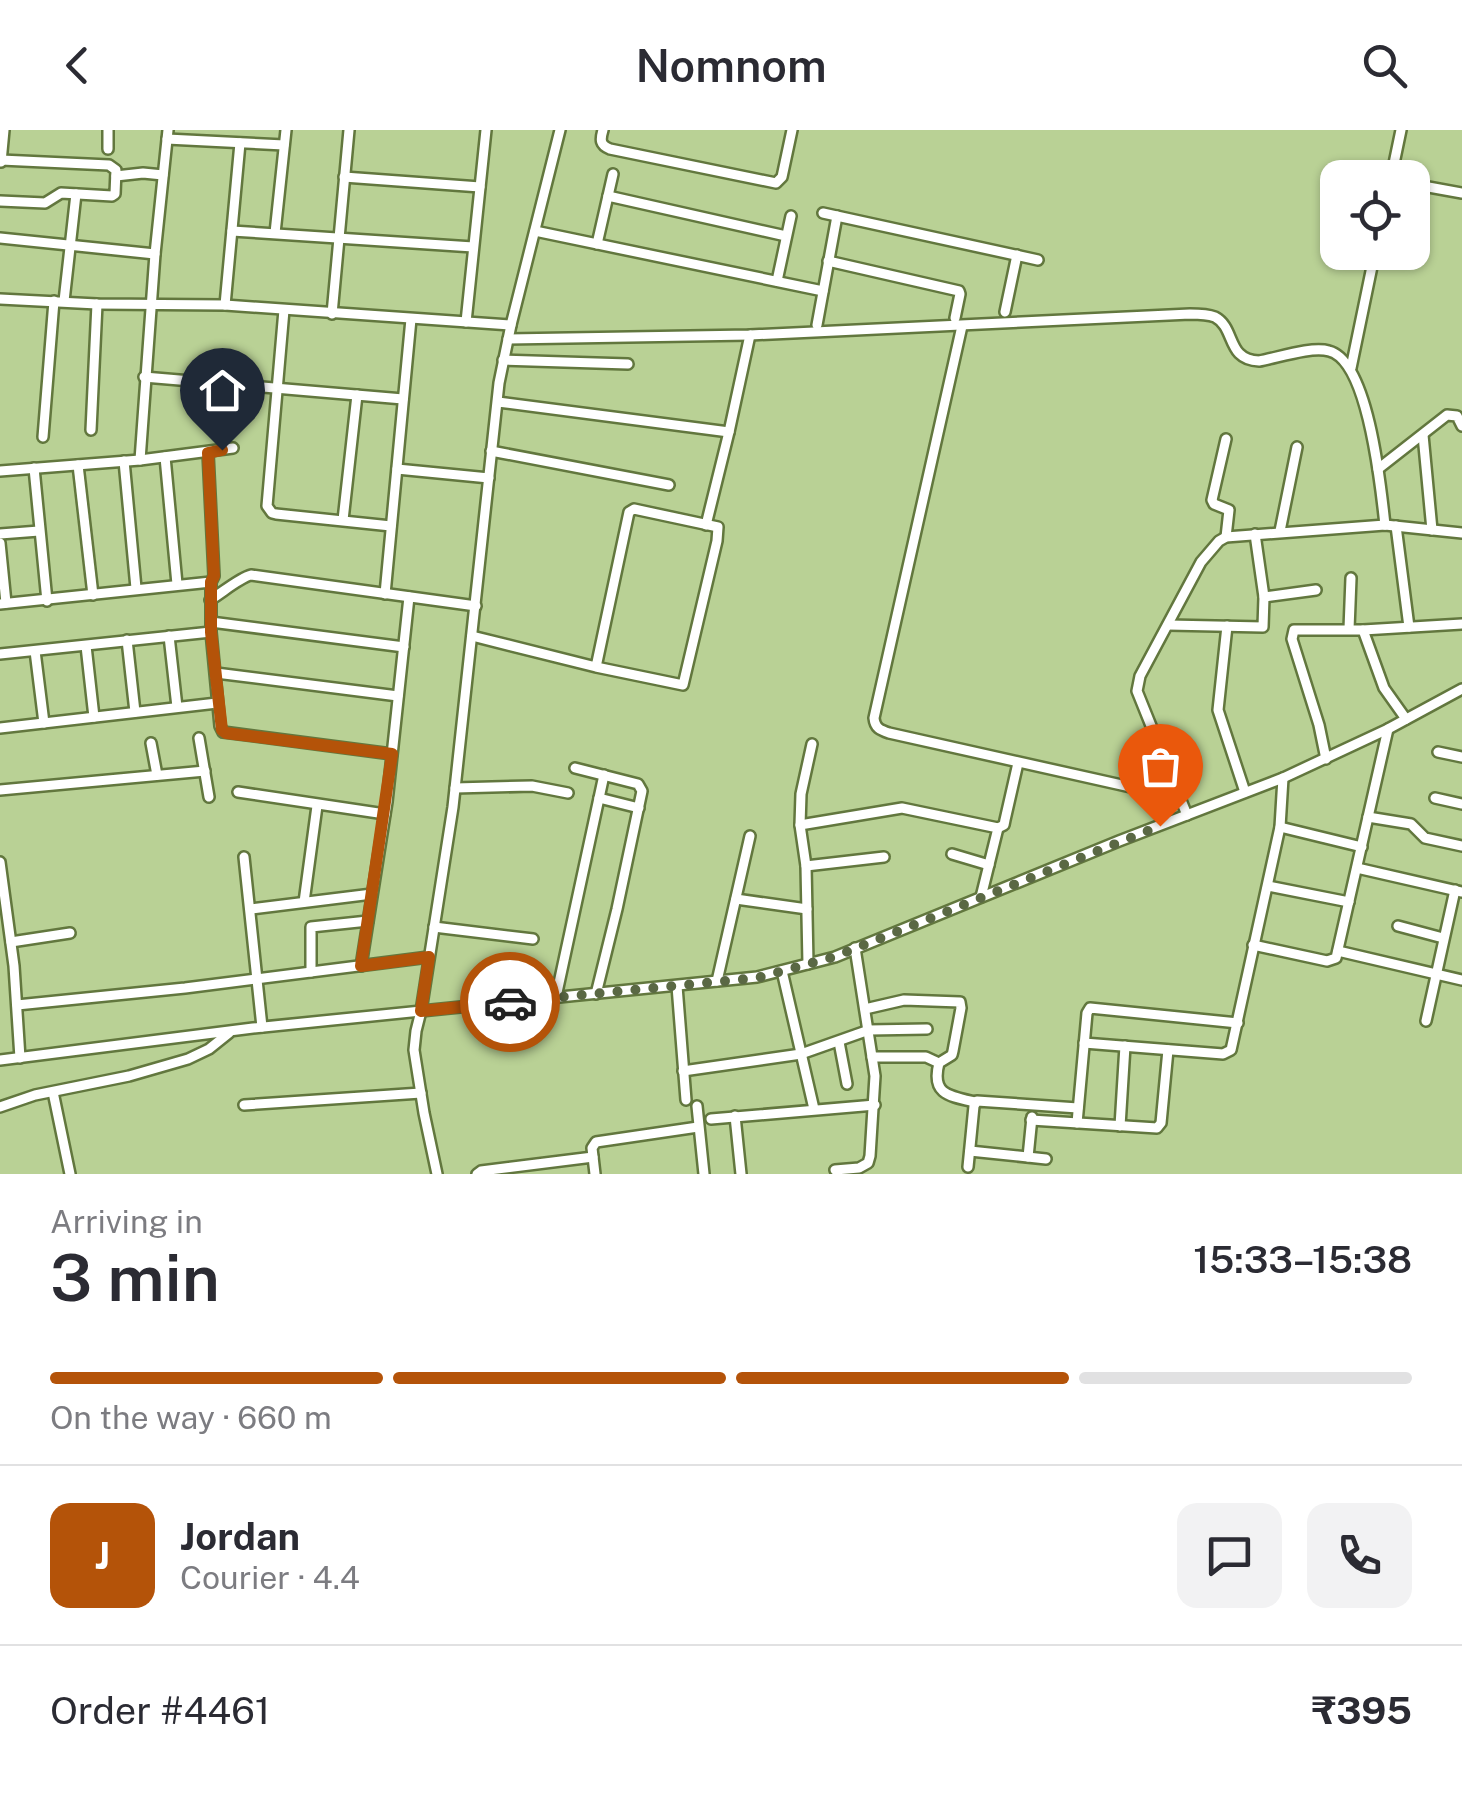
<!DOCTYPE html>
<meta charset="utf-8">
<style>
:root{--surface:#fff;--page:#f2f2f3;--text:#2b2b33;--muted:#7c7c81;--line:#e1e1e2;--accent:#b45309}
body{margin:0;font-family:"Public Sans",sans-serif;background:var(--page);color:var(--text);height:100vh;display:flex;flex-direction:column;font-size:38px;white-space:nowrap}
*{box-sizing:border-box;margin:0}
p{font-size:32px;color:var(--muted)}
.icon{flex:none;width:55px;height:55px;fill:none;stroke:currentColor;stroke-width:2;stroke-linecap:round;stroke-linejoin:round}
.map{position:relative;height:1044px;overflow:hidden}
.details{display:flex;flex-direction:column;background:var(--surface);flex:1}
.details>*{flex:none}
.buttons{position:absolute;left:1320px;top:30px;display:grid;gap:20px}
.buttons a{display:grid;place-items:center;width:110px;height:110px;border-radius:20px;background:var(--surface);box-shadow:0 2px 8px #0004;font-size:50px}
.pin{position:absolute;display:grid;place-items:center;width:85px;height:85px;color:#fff;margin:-102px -42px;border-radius:50% 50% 50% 0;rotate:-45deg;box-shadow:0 0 10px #0007}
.pin .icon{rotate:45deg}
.courier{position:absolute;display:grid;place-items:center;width:100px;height:100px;margin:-50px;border:8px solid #b45309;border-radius:50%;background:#fff;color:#222;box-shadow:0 2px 12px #0007}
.summary em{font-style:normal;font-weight:600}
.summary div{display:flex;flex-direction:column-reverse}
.summary{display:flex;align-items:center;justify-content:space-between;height:170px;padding:0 50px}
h1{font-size:65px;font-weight:600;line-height:75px}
.bar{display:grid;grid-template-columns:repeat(4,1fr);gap:15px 10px;align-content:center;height:120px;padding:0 50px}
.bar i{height:12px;border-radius:8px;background:var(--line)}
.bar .current{background:var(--accent)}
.bar p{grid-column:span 4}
.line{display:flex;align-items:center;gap:25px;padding:0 50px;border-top:2px solid var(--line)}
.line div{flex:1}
.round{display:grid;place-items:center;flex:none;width:105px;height:105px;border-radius:20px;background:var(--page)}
header{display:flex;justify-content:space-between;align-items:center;height:130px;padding:0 50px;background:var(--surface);font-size:45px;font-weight:600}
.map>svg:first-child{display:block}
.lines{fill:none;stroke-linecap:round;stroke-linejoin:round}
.minor-casing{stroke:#62773e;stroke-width:14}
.minor{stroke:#fff;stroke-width:9}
.done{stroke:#5a6844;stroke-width:10;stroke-dasharray:0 18}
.route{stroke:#b45309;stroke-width:12}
</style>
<header><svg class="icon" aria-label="back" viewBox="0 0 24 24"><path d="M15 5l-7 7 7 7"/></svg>Nomnom<svg class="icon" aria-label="search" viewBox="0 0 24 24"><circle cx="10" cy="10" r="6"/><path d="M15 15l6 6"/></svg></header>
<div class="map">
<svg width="1462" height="1044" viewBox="0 0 1462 1044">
<rect width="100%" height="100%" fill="#b9d195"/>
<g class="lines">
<defs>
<g id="minor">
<path d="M603,0c-3,10 -3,15 7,19l166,34 6,-6 10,-47"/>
<polyline points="167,9 284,15"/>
<polyline points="108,19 108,0"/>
<polyline points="1,32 4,0"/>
<polyline points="116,46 143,43 163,45"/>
<polyline points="344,47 480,57"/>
<polyline points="1391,48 1401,0"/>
<polyline points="1412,54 1462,63"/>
<polyline points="608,66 786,106"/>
<polyline points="0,71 45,73 61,63 112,66 115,64 116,40 109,35 1,30"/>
<polyline points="823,83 1038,130"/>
<polyline points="232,101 473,117"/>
<polyline points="535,101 823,161"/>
<polyline points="275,103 286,0"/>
<polyline points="0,108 155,124"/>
<polyline points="597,114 613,44"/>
<polyline points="828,131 959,161 960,164 955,188"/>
<polyline points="777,151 791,86"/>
<polyline points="0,169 97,174 225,175 511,195"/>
<polyline points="64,171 76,64"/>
<polyline points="225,175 240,13"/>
<polyline points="284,180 267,376 272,383 276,384 391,396"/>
<polyline points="1005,182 1017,125"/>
<polyline points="332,184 349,0"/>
<polyline points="466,192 486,0"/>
<polyline points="817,195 837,86"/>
<path d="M962,196l-88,392c1,10 6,12 15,15l255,57 35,1"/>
<path d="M508,209l242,-4 440,-21c8,0 17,0 25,3 21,11 11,43 44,44 18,-3 52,-15 70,-10 40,10 52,138 56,174"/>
<polyline points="503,230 628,234"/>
<polyline points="1351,238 1375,122"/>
<polyline points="144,247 403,269"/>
<polyline points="498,272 729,302"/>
<polyline points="91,300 97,174"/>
<polyline points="1423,305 1432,400"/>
<polyline points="43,307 54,171"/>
<polyline points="491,321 669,355"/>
<polyline points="165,327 177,454"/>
<polyline points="140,330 155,124 168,0"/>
<polyline points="124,331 136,458"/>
<polyline points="78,335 93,465"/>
<polyline points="34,338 47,471"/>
<polyline points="397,339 489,348"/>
<polyline points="1378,339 1447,285 1457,286 1462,296"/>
<polyline points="0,341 140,330 233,318"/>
<polyline points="343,390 357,265"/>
<polyline points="706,395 729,302 750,205"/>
<polyline points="1396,396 1409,497"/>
<polyline points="1280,401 1297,317"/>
<polyline points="0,404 39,401"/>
<polyline points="1226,407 1229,380 1214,374 1212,370 1226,309"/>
<polyline points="0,413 6,473"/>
<polyline points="211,452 211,502 220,596 223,602 392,624"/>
<polyline points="385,464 411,189"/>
<polyline points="1264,467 1316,460"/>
<path d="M210,470c12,-7 29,-22 41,-25l225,31"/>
<polyline points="0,474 211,452 214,446 208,323"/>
<polyline points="211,492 404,517"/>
<polyline points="1168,495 1263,497 1264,467 1255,404"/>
<polyline points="1227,496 1218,580 1245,662"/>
<polyline points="1349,499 1351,448"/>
<polyline points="1363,500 1384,558 1406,589"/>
<polyline points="169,506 177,577"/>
<polyline points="472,506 596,537 683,555 717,411 718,397 634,379 629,382 596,537"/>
<polyline points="127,510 135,582"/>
<polyline points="86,516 94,587"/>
<polyline points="35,521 44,593"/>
<polyline points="0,524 211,502"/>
<polyline points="216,543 398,566"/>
<polyline points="0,598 217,573"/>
<polyline points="199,608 209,667"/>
<polyline points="151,613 157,645"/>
<polyline points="1438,622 1462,627"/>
<polyline points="1326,629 1319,595 1292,509 1294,500 1363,500 1462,494"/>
<polyline points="575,638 638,654 642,661 617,779 596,864"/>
<polyline points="455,658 532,656 568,663"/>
<polyline points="0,660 205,641"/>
<polyline points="238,662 385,684"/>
<polyline points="599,668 639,678"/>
<polyline points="1435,668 1462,674"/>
<polyline points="1187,685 1137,561 1140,546 1201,432 1219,411 1226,407 1385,395 1462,403"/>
<polyline points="1368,687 1411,694 1425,708 1462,716"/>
<polyline points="800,695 902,678 998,698 981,767"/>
<polyline points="1280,697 1362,717"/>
<polyline points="998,698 1004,695 1005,690 1018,633"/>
<polyline points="952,724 989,735"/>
<polyline points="244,727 262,897"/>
<polyline points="0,732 14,836 20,928"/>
<polyline points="806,736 884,727"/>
<polyline points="1357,738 1462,762"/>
<polyline points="1268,756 1349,772"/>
<polyline points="736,769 807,779"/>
<polyline points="304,772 317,676"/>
<polyline points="251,779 372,764"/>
<polyline points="1398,796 1443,808"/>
<polyline points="434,797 533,809"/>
<polyline points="11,812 70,803"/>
<polyline points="1253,815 1327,831 1336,828 1388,599"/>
<polyline points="1338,821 1462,850"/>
<polyline points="808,834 806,736 800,695 801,664 812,614"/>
<polyline points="361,836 387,672 409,467"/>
<polyline points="782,841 814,979"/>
<polyline points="311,842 311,797 368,791"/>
<polyline points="717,851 750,706"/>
<polyline points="677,856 686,970"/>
<polyline points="556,867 604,645"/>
<polyline points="17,875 185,858 429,827"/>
<path d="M865,879l39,-9 56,2 1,6 -8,43 -1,4 -13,8c-8,31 9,33 36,39"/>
<polyline points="1426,891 1455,760"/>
<polyline points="839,912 847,954"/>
<polyline points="1084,913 1223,924 1231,920 1280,697 1283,648"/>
<polyline points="872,927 926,927 939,933"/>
<polyline points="0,930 253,898 757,847 835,827 1119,711 1283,648 1388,599 1462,559"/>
<polyline points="683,941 801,924 869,900 927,899"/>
<polyline points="53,962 70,1044"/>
<polyline points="244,975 421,963"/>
<polyline points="697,976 704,1044"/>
<polyline points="0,977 35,965 129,946 188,929 209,919 229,903"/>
<polyline points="735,986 741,1044"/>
<polyline points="711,989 875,975"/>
<polyline points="1031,990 1157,998 1161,993 1168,920"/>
<polyline points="1077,993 1087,883 1090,878 1238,893"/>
<polyline points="1120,996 1125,916"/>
<polyline points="970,1021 1046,1029"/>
<polyline points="1028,1027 1032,987"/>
<polyline points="968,1037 974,976 977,971 1078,978"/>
<polyline points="835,1040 859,1038 868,1033 870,1026 875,946 855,818"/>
<polyline points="437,1044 424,983 414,920 416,901 421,881 453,677 499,253 511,195 560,0"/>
<polyline points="477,1044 481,1041 593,1027"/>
<polyline points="595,1044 592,1018 596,1012 698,997"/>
</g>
</defs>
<use href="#minor" class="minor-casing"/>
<use href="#minor" class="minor"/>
</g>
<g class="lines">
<polyline class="done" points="510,872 757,848 834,827 1160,696"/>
<polyline class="route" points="222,320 208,323 214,446 211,452 211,502 222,600 226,603 392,624 361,836 429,827 421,881 510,872"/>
</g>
</svg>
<div class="buttons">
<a><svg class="icon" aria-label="locate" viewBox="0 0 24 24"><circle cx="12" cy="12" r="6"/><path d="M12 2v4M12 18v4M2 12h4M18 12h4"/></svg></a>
</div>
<div class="pin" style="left:1160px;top:696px;background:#ea580c"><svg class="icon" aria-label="bag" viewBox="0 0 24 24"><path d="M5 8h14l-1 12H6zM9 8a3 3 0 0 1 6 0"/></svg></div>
<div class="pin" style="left:222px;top:320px;background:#1f2937"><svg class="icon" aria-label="home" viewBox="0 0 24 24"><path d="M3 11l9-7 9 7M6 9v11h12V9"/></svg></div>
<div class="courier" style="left:510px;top:872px"><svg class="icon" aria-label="car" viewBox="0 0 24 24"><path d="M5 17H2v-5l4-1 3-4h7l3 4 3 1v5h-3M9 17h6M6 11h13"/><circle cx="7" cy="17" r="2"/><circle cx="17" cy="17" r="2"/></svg></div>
</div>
<section class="details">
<div class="summary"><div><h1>3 min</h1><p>Arriving in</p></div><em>15:33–15:38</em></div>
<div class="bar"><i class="current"></i><i class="current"></i><i class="current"></i><i></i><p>On the way · 660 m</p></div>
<div class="line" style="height:180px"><b class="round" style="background:var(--accent);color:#fff">J</b><div><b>Jordan</b><p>Courier · 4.4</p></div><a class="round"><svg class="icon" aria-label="chat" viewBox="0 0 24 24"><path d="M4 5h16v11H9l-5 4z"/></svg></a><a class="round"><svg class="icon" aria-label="phone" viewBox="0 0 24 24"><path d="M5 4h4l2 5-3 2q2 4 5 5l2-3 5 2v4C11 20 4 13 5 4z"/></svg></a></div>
<div class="line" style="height:130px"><div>Order #4461</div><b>₹395</b></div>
</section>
